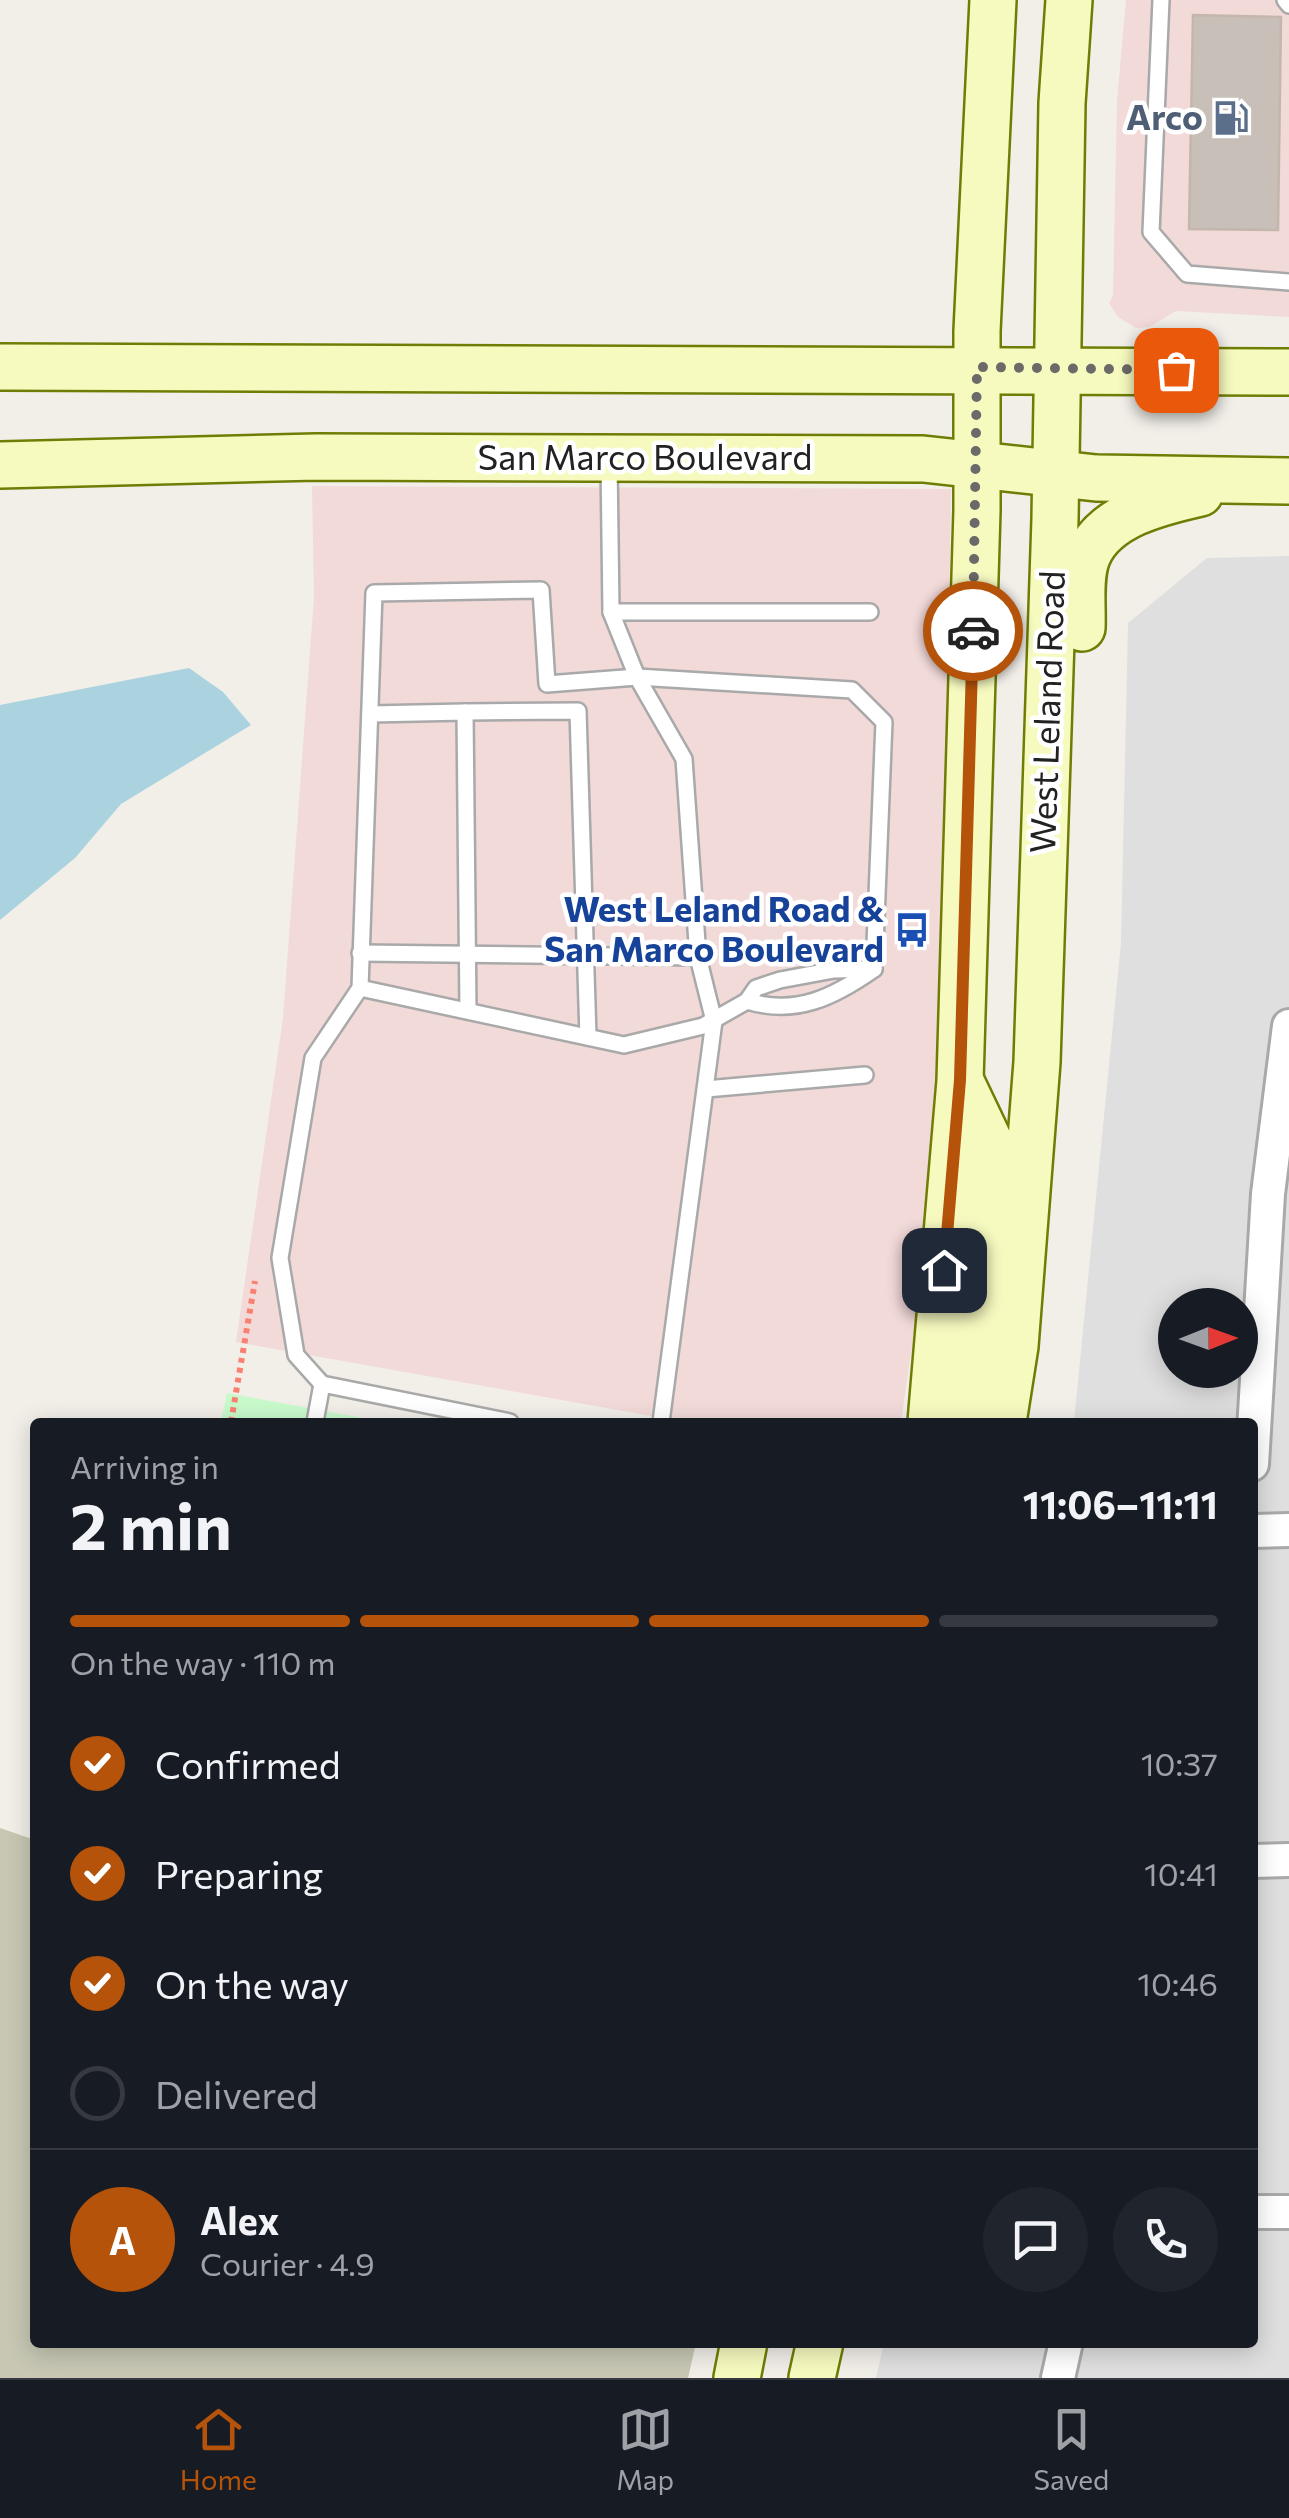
<!DOCTYPE html>
<meta charset="utf-8">
<style>
:root{--surface:#171b24;--page:#20242c;--text:#f1f3f6;--muted:#9ea1a6;--line:#363941;--accent:#b45309}
body{margin:0;font-family:Commissioner,sans-serif;background:var(--page);color:var(--text);height:100vh;display:flex;flex-direction:column;font-size:38px;white-space:nowrap}
*{box-sizing:border-box;margin:0}
p{font-size:32px;color:var(--muted)}
.icon{flex:none;width:55px;height:55px;fill:none;stroke:currentColor;stroke-width:2;stroke-linecap:round;stroke-linejoin:round}
.map{position:relative;flex:1;overflow:hidden}
.drawer{position:absolute;left:30px;top:1418px;width:1228px;height:930px;display:flex;flex-direction:column;background:var(--surface);border-radius:10px;box-shadow:0 5px 25px #0003}
.drawer>*{flex:none}
.needle{width:65px;rotate:89deg}
.buttons{position:absolute;left:1158px;top:1288px;display:grid;gap:20px}
.buttons a{display:grid;place-items:center;width:100px;height:100px;border-radius:50%;background:var(--surface);box-shadow:0 5px 25px #0003;font-size:50px}
.pin{position:absolute;display:grid;place-items:center;width:85px;height:85px;color:#fff;margin:-42px;border-radius:20px;box-shadow:0 5px 15px #0006}
.courier{position:absolute;display:grid;place-items:center;width:100px;height:100px;margin:-50px;border:8px solid #b45309;border-radius:50%;background:#fff;color:#222;box-shadow:0 2px 12px #0007}
.headline em{font-style:normal;font-weight:700}
.headline div{display:flex;flex-direction:column-reverse}
.headline{display:flex;align-items:center;justify-content:space-between;height:170px;padding:0 40px}
h1{font-size:65px;font-weight:700;line-height:75px}
.bar{display:grid;grid-template-columns:repeat(4,1fr);gap:15px 10px;align-content:center;height:120px;padding:0 40px}
.bar i{height:12px;border-radius:8px;background:var(--line)}
.bar .on{background:var(--accent)}
.bar p{grid-column:span 4}
.line{display:flex;align-items:center;gap:25px;padding:0 40px;border-top:2px solid var(--line)}
.line div{flex:1}
.round{display:grid;place-items:center;flex:none;width:105px;height:105px;border-radius:52px;background:var(--page)}
ol{padding:0 40px;list-style:none}
li{display:flex;align-items:center;gap:30px;height:110px}
li p{margin-inline-start:auto}
li .icon{padding:10px;border-radius:50%;background:var(--accent);color:#fff;stroke-width:4}
li:last-child{color:var(--muted)}
li i{width:55px;height:55px;border:5px solid var(--line);border-radius:50%}
.dock{display:flex;justify-content:space-around;align-items:center;height:140px;border-top:2px solid var(--line);background:var(--surface);font-size:28px;color:var(--muted)}
.dock a{display:grid;justify-items:center;gap:5px}
.dock .on{color:var(--accent)}
.map>svg:first-child{display:block}
.residential{fill:#e0dfdf;fill-rule:evenodd}
.commercial{fill:#f2dad9}
.construction{fill:#c7c7b4}
.park{fill:#c8facc}
.water{fill:#aad3df}
.building{fill:#c7bfb8;stroke:#c4b6ab;stroke-width:2.5}
.lines{fill:none;stroke-linecap:round;stroke-linejoin:round}
.lane-casing{stroke:#a9a9a9;stroke-width:20}
.street-casing{stroke:#a9a9a9;stroke-width:38}
.secondary-casing{stroke:#707d05;stroke-width:50}
.path{stroke:#fa8072;stroke-width:6;stroke-dasharray:5 5;stroke-linecap:butt}
.lane{stroke:#fff;stroke-width:15}
.street{stroke:#fff;stroke-width:32}
.secondary{stroke:#f7fabf;stroke-width:45}
.done{stroke:#6b6a68;stroke-width:10;stroke-dasharray:0 18}
.route{stroke:#b45309;stroke-width:12}
.labels{text-anchor:middle;stroke-width:9;stroke-linejoin:round;paint-order:stroke}
.service-label{font-size:35px;font-weight:bold;fill:#4e5e75;stroke:#fff;text-anchor:end}
.street-label{font-size:35px;fill:#222;stroke:#fff}
.transit-label{font-size:35px;font-weight:bold;fill:#164399;stroke:#fff;text-anchor:end}
</style>
<div class="map">
<svg width="1289" height="2378" viewBox="0 0 1289 2378">
<rect width="100%" height="100%" fill="#f2efe9"/>
<path class="residential" d="M1289,556v1822h-413l8,-35 368,-1v-920h-178l47,-479 7,-320 79,-65zM1175,1305h65v65h-65z"/>
<g class="commercial">
<polygon points="1126,0 1289,0 1289,317 1176,311 1149,327 1136,328 1118,317 1109,303 1113,296 1117,101"/>
<polygon points="312,486 951,489 941,1145 901,1422 685,1422 236,1342 283,1018 314,597"/>
</g>
<polygon class="construction" points="0,1828 35,1840 35,2342 696,2343 688,2378 0,2378"/>
<polygon class="park" points="227,1393 385,1422 221,1422"/>
<polygon class="water" points="189,668 223,692 251,725 121,804 75,858 0,920 0,705"/>
<polygon class="building" points="1193,15 1281,17 1278,230 1189,229"/>
<g class="lines">
<defs>
<g id="lane">
<polyline points="1161,0 1151,232 1187,274 1289,282"/>
<polyline points="1285,0 1289,5"/>
<polyline points="609,461 611,612"/>
<polyline points="465,712 578,711 588,1037"/>
<polyline points="370,714 465,712 468,1011"/>
<polyline points="360,953 698,957"/>
<polyline points="360,988 624,1045 703,1026 747,1001 756,988 780,980 834,970 874,969"/>
<polyline points="706,1089 865,1075"/>
<path d="M322,1384l-26,-29 -16,-97 33,-200 47,-70 14,-395 167,-3 6,94 90,-7 215,13 32,32 -10,247c-40,28 -78,47 -127,32"/>
<polyline points="315,1422 322,1384 510,1422"/>
<polyline points="661,1422 714,1021 698,957 684,759 637,677 611,612 870,612"/>
</g>
<g id="street">
<polyline points="1252,1464 1268,1194 1289,1026"/>
<polyline points="1252,1531 1289,1530"/>
<polyline points="1252,1861 1289,1860"/>
<polyline points="1252,2212 1289,2212"/>
<polyline points="1058,2378 1066,2342"/>
</g>
<g id="secondary">
<polyline points="0,367 1289,372"/>
<polyline points="0,465 316,457 923,459 1096,478 1289,481"/>
<path d="M1082,628c1,-22 -3,-50 5,-71 17,-42 73,-55 113,-64"/>
<polyline points="961,1082 991,1145 963,1422"/>
<polyline points="931,1422 960,1081 977,510 977,331 993,0"/>
<polyline points="1003,1422 1015,1346 1037,1062 1055,519 1062,103 1069,0"/>
<polyline points="737,2378 744,2342"/>
<polyline points="812,2378 820,2342"/>
</g>
</defs>
<use href="#lane" class="lane-casing"/>
<use href="#street" class="street-casing"/>
<use href="#secondary" class="secondary-casing"/>
<polyline class="path" points="231,1422 255,1281"/>
<use href="#lane" class="lane"/>
<use href="#street" class="street"/>
<use href="#secondary" class="secondary"/>
</g>
<g class="lines">
<polyline class="done" points="973,631 977,367 1176,370"/>
<polyline class="route" points="944,1270 960,1080 973,631"/>
</g>
<defs>
<symbol id="fuel-bare" viewBox="-9 -9 18 18"><path d="M-5.5-6h7V0h2V4h1.3V-2.5L3-4.5l.8-.8L6-3V5H2.5V1h-1V6h-7ZM-4.2-4.7v3.2H.2V-4.7Z" fill="#5c6f8a" stroke="#fff" stroke-width="2.5" paint-order="stroke"/></symbol>
<symbol id="bus-bare" viewBox="-9 -9 18 18"><path d="M-5-6H5V4H4V6H2V4H-2V6H-4V4H-5ZM-3.5-4V0h7V-4ZM-3.5 1.2v1.5H-2V1.2ZM2 1.2v1.5H3.5V1.2Z" fill="#1a4fb4" stroke="#fff" stroke-width="2.5" paint-order="stroke"/></symbol>
</defs>
<g fill-rule="evenodd">
<use href="#fuel-bare" x="1206" y="93" width="50" height="50"/>
<use href="#bus-bare" x="887" y="905" width="50" height="50"/>
</g>
<g class="labels">
<g class="service-label">
<text x="1203" y="130">Arco</text>
</g>
<g class="street-label">
<text x="645" y="470">San Marco Boulevard</text>
<text transform="translate(1048 712) rotate(-88)" y="12">West Leland Road</text>
</g>
<g class="transit-label">
<text x="884" y="922">West Leland Road &amp;<tspan x="884" dy="40">San Marco Boulevard</tspan></text>
</g>
</g>
</svg>
<div class="buttons">
<a><svg class="needle" viewBox="-14 -14 28 28"><path d="M0-13l5 13h-10z" fill="#e53935"/><path d="M0 13l5-13h-10z" fill="#9ea1a6"/></svg></a>
</div>
<div class="pin" style="left:1176px;top:370px;background:#ea580c"><svg class="icon" aria-label="bag" viewBox="0 0 24 24"><path d="M5 8h14l-1 12H6zM9 8a3 3 0 0 1 6 0"/></svg></div>
<div class="pin" style="left:944px;top:1270px;background:#1f2937"><svg class="icon" aria-label="home" viewBox="0 0 24 24"><path d="M3 11l9-7 9 7M6 9v11h12V9"/></svg></div>
<div class="courier" style="left:973px;top:631px"><svg class="icon" aria-label="car" viewBox="0 0 24 24"><path d="M5 17H2v-5l4-1 3-4h7l3 4 3 1v5h-3M9 17h6M6 11h13"/><circle cx="7" cy="17" r="2"/><circle cx="17" cy="17" r="2"/></svg></div>
<section class="drawer">
<div class="headline"><div><h1>2 min</h1><p>Arriving in</p></div><em>11:06–11:11</em></div>
<div class="bar"><i class="on"></i><i class="on"></i><i class="on"></i><i></i><p>On the way · 110 m</p></div>
<ol>
<li><svg class="icon" aria-label="check" viewBox="0 0 24 24"><path d="M5 12l5 5 9-10"/></svg>Confirmed<p>10:37</p></li>
<li><svg class="icon" aria-label="check" viewBox="0 0 24 24"><path d="M5 12l5 5 9-10"/></svg>Preparing<p>10:41</p></li>
<li><svg class="icon" aria-label="check" viewBox="0 0 24 24"><path d="M5 12l5 5 9-10"/></svg>On the way<p>10:46</p></li>
<li><i></i>Delivered</li>
</ol>
<div class="line" style="height:180px"><b class="round" style="background:var(--accent);color:#fff">A</b><div><b>Alex</b><p>Courier · 4.9</p></div><a class="round"><svg class="icon" aria-label="chat" viewBox="0 0 24 24"><path d="M4 5h16v11H9l-5 4z"/></svg></a><a class="round"><svg class="icon" aria-label="phone" viewBox="0 0 24 24"><path d="M5 4h4l2 5-3 2q2 4 5 5l2-3 5 2v4C11 20 4 13 5 4z"/></svg></a></div>
</section>
</div>
<nav class="dock">
<a class="on"><svg class="icon" aria-label="home" viewBox="0 0 24 24"><path d="M3 11l9-7 9 7M6 9v11h12V9"/></svg>Home</a>
<a><svg class="icon" aria-label="map" viewBox="0 0 24 24"><path d="M3 6l6-2 6 2 6-2v14l-6 2-6-2-6 2zM9 4v14M15 6v14"/></svg>Map</a>
<a><svg class="icon" aria-label="saved" viewBox="0 0 24 24"><path d="M7 4h10v16l-5-4-5 4z"/></svg>Saved</a>
</nav>
